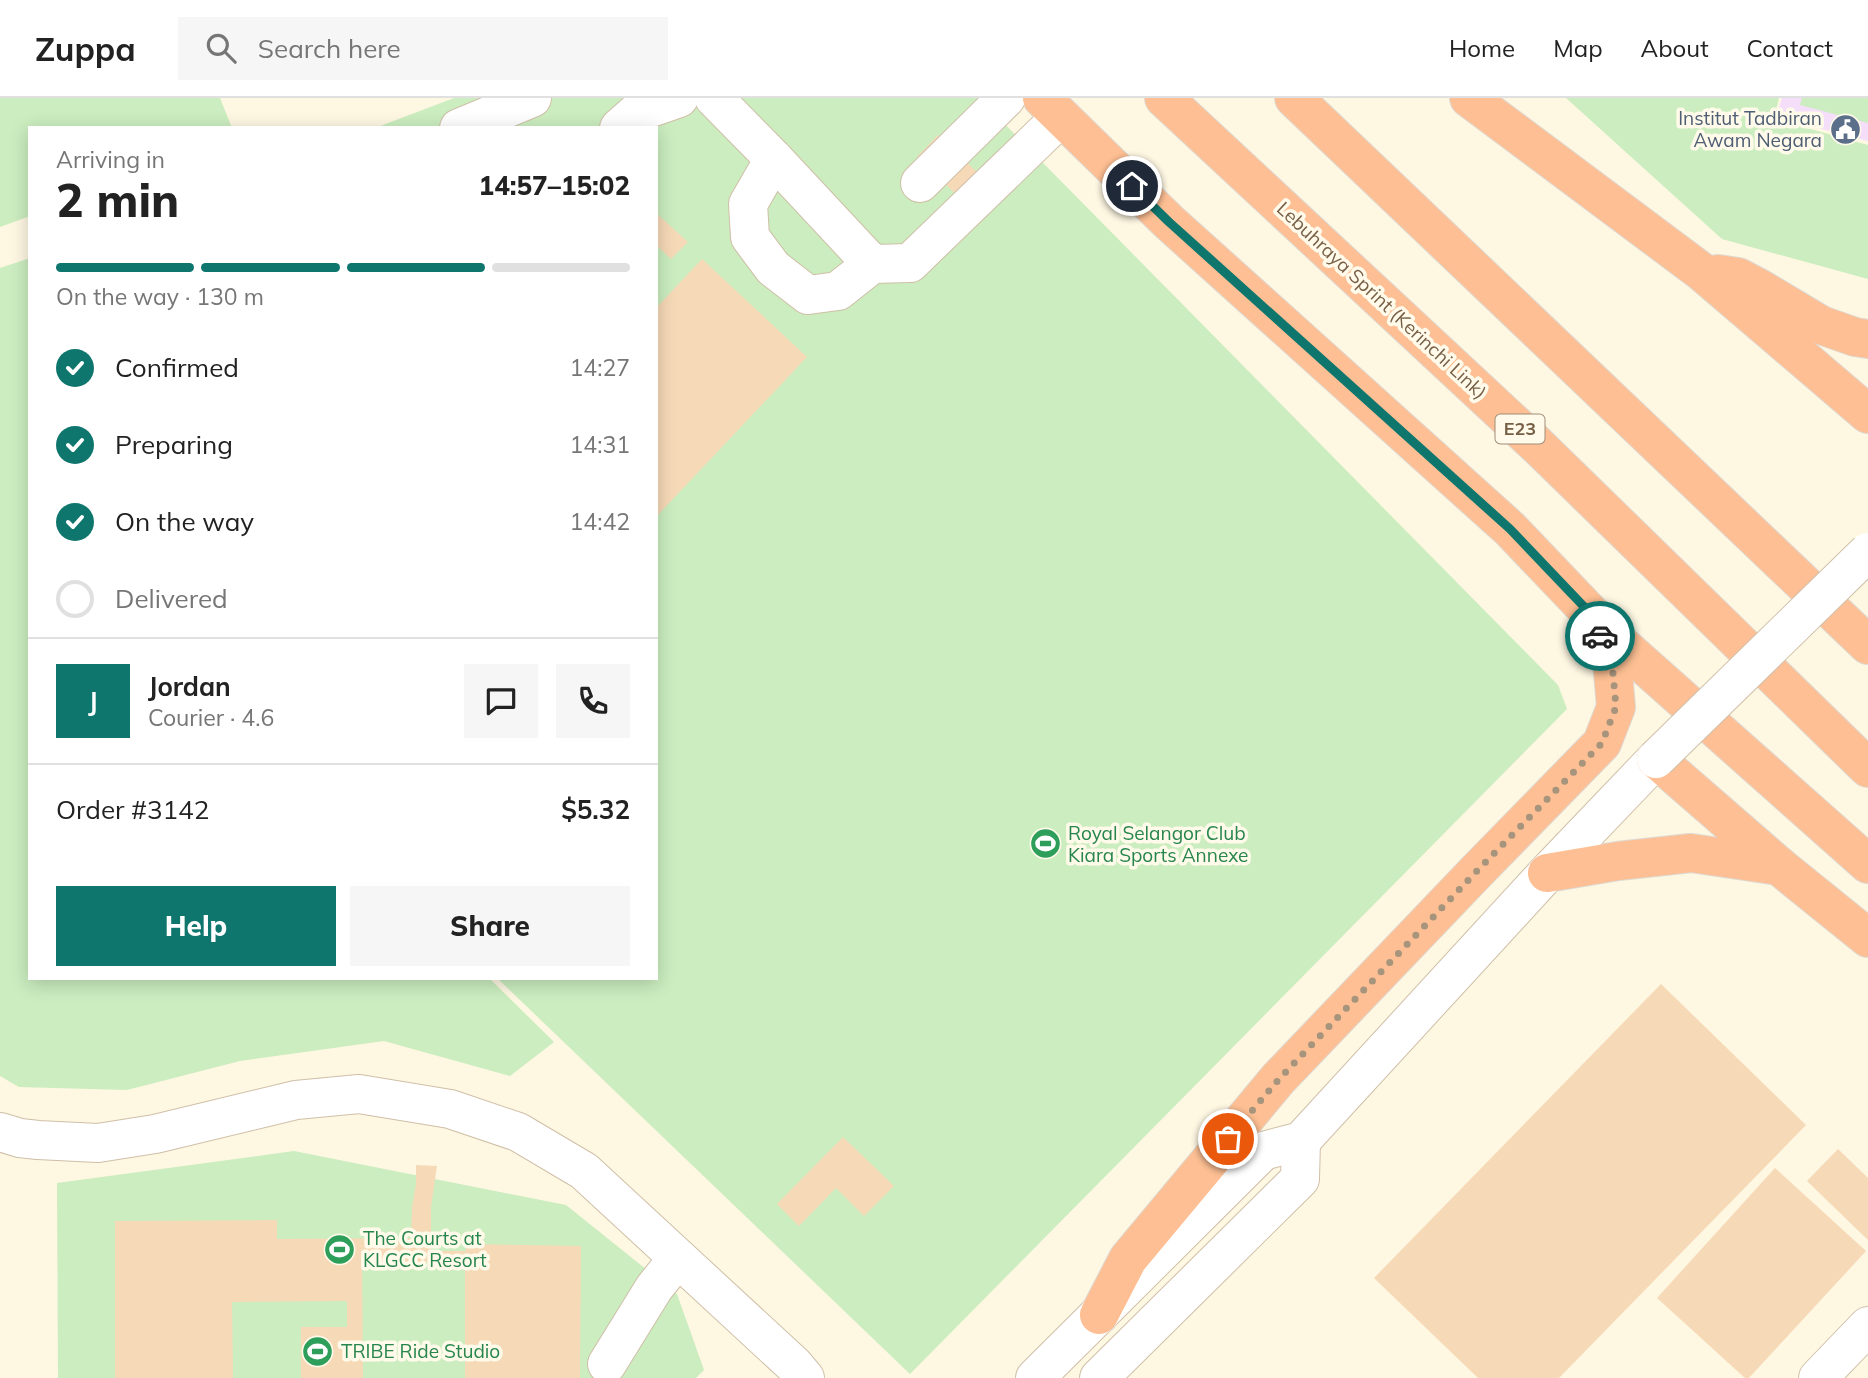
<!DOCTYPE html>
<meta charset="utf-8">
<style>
:root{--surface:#fff;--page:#f6f6f6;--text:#222;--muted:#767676;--line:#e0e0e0;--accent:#0f766e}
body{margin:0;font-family:Mulish,sans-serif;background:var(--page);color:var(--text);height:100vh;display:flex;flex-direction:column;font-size:26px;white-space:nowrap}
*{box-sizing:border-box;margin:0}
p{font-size:23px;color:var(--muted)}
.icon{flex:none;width:38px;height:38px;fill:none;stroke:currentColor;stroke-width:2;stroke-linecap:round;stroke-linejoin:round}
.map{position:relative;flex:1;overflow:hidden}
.panel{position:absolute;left:28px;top:28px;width:630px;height:854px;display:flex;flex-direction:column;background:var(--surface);border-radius:0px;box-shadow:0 4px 18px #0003}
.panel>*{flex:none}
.pin{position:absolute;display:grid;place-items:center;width:60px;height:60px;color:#fff;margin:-30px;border:4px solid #fff;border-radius:50%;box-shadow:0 2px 7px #0007}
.courier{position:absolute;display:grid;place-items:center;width:70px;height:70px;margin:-35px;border:5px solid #0f766e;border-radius:50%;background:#fff;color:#222;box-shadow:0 2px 9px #0007}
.headline em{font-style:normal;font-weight:800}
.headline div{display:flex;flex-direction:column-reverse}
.headline{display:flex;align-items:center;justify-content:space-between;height:119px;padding:0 28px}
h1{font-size:46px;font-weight:800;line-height:52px}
.bar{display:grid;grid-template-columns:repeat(4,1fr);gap:10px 7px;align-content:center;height:84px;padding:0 28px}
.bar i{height:9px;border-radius:5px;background:var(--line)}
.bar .selected{background:var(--accent)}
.bar p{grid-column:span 4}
.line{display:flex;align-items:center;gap:18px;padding:0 28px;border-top:2px solid var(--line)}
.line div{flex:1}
.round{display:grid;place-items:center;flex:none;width:74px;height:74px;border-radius:0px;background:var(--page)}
ol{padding:0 28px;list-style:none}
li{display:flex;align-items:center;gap:21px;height:77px}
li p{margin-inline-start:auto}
li .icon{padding:7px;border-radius:50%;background:var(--accent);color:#fff;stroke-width:4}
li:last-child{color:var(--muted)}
li i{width:38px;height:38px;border:4px solid var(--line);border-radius:50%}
.button{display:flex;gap:14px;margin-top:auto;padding:14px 28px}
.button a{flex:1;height:80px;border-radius:0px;background:var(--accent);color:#fff;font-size:28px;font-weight:800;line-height:80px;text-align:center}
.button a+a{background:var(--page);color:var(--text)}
header{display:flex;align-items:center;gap:42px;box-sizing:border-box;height:98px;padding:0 35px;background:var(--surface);border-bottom:2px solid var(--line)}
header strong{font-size:33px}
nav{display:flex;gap:38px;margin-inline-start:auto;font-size:24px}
.search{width:490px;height:63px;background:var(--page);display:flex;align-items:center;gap:18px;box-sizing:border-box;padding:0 24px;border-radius:0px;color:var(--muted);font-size:26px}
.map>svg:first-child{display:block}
.education{fill:#f4defa}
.green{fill:#cbedbf}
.building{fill:#f6d9b7}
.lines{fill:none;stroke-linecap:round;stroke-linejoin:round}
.minor-casing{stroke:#d0bfa8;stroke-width:40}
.highway-casing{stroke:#ded9d3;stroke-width:40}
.minor{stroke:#fff;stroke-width:38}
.highway{stroke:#fdbf93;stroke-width:38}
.minor-bridge-casing{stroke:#d0bfa8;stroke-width:40;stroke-linecap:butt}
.minor-bridge{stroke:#fff;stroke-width:38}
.done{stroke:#a6947d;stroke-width:7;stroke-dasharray:0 12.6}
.route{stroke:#0f766e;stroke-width:9}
.labels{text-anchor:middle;stroke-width:7;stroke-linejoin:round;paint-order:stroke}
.shield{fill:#fffaea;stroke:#a08e77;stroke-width:2}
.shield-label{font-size:18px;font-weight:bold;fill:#775f46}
.service-label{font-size:19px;fill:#4e5e75;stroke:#fffaea;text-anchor:end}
.street-label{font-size:19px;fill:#775f46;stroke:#fffaea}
.leisure-label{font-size:19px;fill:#27864d;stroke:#fffaea;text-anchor:start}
</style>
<header>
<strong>Zuppa</strong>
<div class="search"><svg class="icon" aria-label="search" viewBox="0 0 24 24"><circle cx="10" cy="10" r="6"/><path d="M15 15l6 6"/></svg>Search here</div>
<nav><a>Home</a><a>Map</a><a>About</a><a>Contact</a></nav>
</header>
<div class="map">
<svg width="1868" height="1280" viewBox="0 0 1868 1280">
<rect width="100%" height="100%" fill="#fef7e2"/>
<polygon class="education" points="1782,0 1868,0 1868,43 1776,19"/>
<g class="green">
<polygon points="0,0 220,0 232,30 30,30 30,118 0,129"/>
<polygon points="454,0 979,0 1558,587 1567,611 910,1276 497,880 656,880 656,30 375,30"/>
<polygon points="1566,0 1779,0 1774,21 1868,47 1868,181 1722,141"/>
<polygon points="1802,0 1868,0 1868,25 1800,7"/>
<polygon points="30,160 30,880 489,880 554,944 510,978 384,943 240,963 127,992 19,989 0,978 0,170"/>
<polygon points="294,1053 566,1107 677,1196 704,1272 696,1280 58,1280 57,1085"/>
</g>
<g class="building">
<polygon points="938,37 1000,96 979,118 917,59"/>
<polygon points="656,115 688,144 671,161 656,147"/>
<polygon points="702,161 807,259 656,419 656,210"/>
<polygon points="1661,886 1806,1027 1559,1280 1478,1280 1374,1180"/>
<polygon points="843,1039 894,1088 864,1118 836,1090 799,1128 777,1106"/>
<polygon points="1838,1051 1868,1080 1868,1142 1807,1083"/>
<polygon points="416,1067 437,1068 431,1109 431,1153 466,1153 466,1146 581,1148 580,1280 465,1280 465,1165 378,1164 377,1153 362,1153 363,1280 301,1280 301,1229 347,1229 347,1203 232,1204 233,1280 115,1280 115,1123 277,1122 277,1141 411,1140 412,1109 416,1086"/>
<polygon points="1775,1070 1866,1153 1749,1280 1745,1280 1657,1200"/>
</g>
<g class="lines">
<defs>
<g id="minor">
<polyline points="714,0 774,61 872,166 910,165 1061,19"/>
<polyline points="459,30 532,0"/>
<polyline points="619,30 636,15 679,0"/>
<polyline points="774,61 748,106 750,139 773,170 808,197 838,193 872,166"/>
<polyline points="920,85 1006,0"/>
<polyline points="0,1034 20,1040 38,1042 98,1045 155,1036 296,1002 359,996 450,1011 518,1034 584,1073 794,1267 805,1280"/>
<polyline points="607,1266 654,1190 678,1160"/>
<polyline points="1035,1280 1263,1053 1301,1043 1547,775 1656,661"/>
<polyline points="1099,1280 1300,1081 1301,1043"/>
<polyline points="1818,1280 1868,1228"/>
</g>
<g id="highway">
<polyline points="1042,0 1169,124 1510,431 1617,543 1868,766"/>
<polyline points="1164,0 1537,347 1868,670"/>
<polyline points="1294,0 1868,547"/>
<polyline points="1469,0 1702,174 1868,316"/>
<polyline points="1718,176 1738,179 1759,190 1821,227 1855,239 1868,241"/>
<polyline points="1656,661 1779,768 1868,840"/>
<polyline points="1547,775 1618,763 1691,755 1779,768"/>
<polyline points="1099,1217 1128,1161 1278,981 1476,774 1602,645 1616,609 1612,564 1596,527"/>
</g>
</defs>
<use href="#minor" class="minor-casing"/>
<use href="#highway" class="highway-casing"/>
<use href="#minor" class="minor"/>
<use href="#highway" class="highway"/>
<defs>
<polyline id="minor-bridge" points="1656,661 1868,454"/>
</defs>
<use href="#minor-bridge" class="minor-bridge-casing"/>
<use href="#minor-bridge" class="minor-bridge"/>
</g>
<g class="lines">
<polyline class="done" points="1228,1041 1279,981 1476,774 1602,645 1616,609 1612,564 1600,538"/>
<polyline class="route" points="1132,88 1169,124 1510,431 1591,516 1600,538"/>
</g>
<defs>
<symbol id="civic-disc" viewBox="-11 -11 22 22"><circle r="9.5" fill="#5c6f8a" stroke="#fffaea"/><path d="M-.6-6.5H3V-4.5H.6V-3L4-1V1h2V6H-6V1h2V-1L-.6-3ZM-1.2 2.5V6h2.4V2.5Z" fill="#fff"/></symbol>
<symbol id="stadium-disc" viewBox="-11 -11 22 22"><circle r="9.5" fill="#2e9e5b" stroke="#fffaea"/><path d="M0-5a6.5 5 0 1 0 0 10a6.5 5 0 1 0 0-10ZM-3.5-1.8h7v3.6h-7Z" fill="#fff"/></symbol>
</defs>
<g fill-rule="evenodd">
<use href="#civic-disc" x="1828" y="14" width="35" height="35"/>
<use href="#stadium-disc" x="1028" y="728" width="35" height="35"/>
<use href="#stadium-disc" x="322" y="1134" width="35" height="35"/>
<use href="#stadium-disc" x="300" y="1236" width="35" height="35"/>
</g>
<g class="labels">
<rect class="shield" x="1495.5" y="316.5" width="49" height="29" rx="5"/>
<g class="shield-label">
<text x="1520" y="337">E23</text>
</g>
<g class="service-label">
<text x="1822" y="27">Institut Tadbiran<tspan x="1822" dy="22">Awam Negara</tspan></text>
</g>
<g class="street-label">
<text transform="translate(1382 202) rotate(43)" y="7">Lebuhraya Sprint (Kerinchi Link)</text>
</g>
<g class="leisure-label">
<text x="1068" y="742">Royal Selangor Club<tspan x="1068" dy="22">Kiara Sports Annexe</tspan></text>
<text x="363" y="1147">The Courts at<tspan x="363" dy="22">KLGCC Resort</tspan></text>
<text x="341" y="1260">TRIBE Ride Studio</text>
</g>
</g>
</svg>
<div class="pin" style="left:1228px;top:1041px;background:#ea580c"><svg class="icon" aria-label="bag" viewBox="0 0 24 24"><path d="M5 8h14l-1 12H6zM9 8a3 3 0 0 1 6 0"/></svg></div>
<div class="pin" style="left:1132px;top:88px;background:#1f2937"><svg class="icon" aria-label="home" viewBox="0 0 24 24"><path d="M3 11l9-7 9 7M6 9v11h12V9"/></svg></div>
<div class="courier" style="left:1600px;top:538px"><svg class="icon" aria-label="car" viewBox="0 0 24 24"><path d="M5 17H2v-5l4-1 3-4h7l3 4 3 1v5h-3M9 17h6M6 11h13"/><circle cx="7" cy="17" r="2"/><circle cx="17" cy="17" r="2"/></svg></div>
<section class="panel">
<div class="headline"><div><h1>2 min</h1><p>Arriving in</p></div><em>14:57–15:02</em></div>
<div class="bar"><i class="selected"></i><i class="selected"></i><i class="selected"></i><i></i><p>On the way · 130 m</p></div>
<ol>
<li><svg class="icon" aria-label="check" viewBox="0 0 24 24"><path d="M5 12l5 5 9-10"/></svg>Confirmed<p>14:27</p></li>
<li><svg class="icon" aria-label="check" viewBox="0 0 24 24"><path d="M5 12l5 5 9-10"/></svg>Preparing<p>14:31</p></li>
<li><svg class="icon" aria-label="check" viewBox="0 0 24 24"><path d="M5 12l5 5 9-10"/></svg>On the way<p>14:42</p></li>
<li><i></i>Delivered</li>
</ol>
<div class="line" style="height:126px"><b class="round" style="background:var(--accent);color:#fff">J</b><div><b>Jordan</b><p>Courier · 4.6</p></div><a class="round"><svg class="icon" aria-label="chat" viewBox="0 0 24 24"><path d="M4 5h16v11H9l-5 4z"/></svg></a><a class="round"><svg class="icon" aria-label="phone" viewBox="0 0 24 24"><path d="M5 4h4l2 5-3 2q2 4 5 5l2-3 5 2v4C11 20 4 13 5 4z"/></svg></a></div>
<div class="line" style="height:91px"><div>Order #3142</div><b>$5.32</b></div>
<div class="button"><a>Help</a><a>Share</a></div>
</section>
</div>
